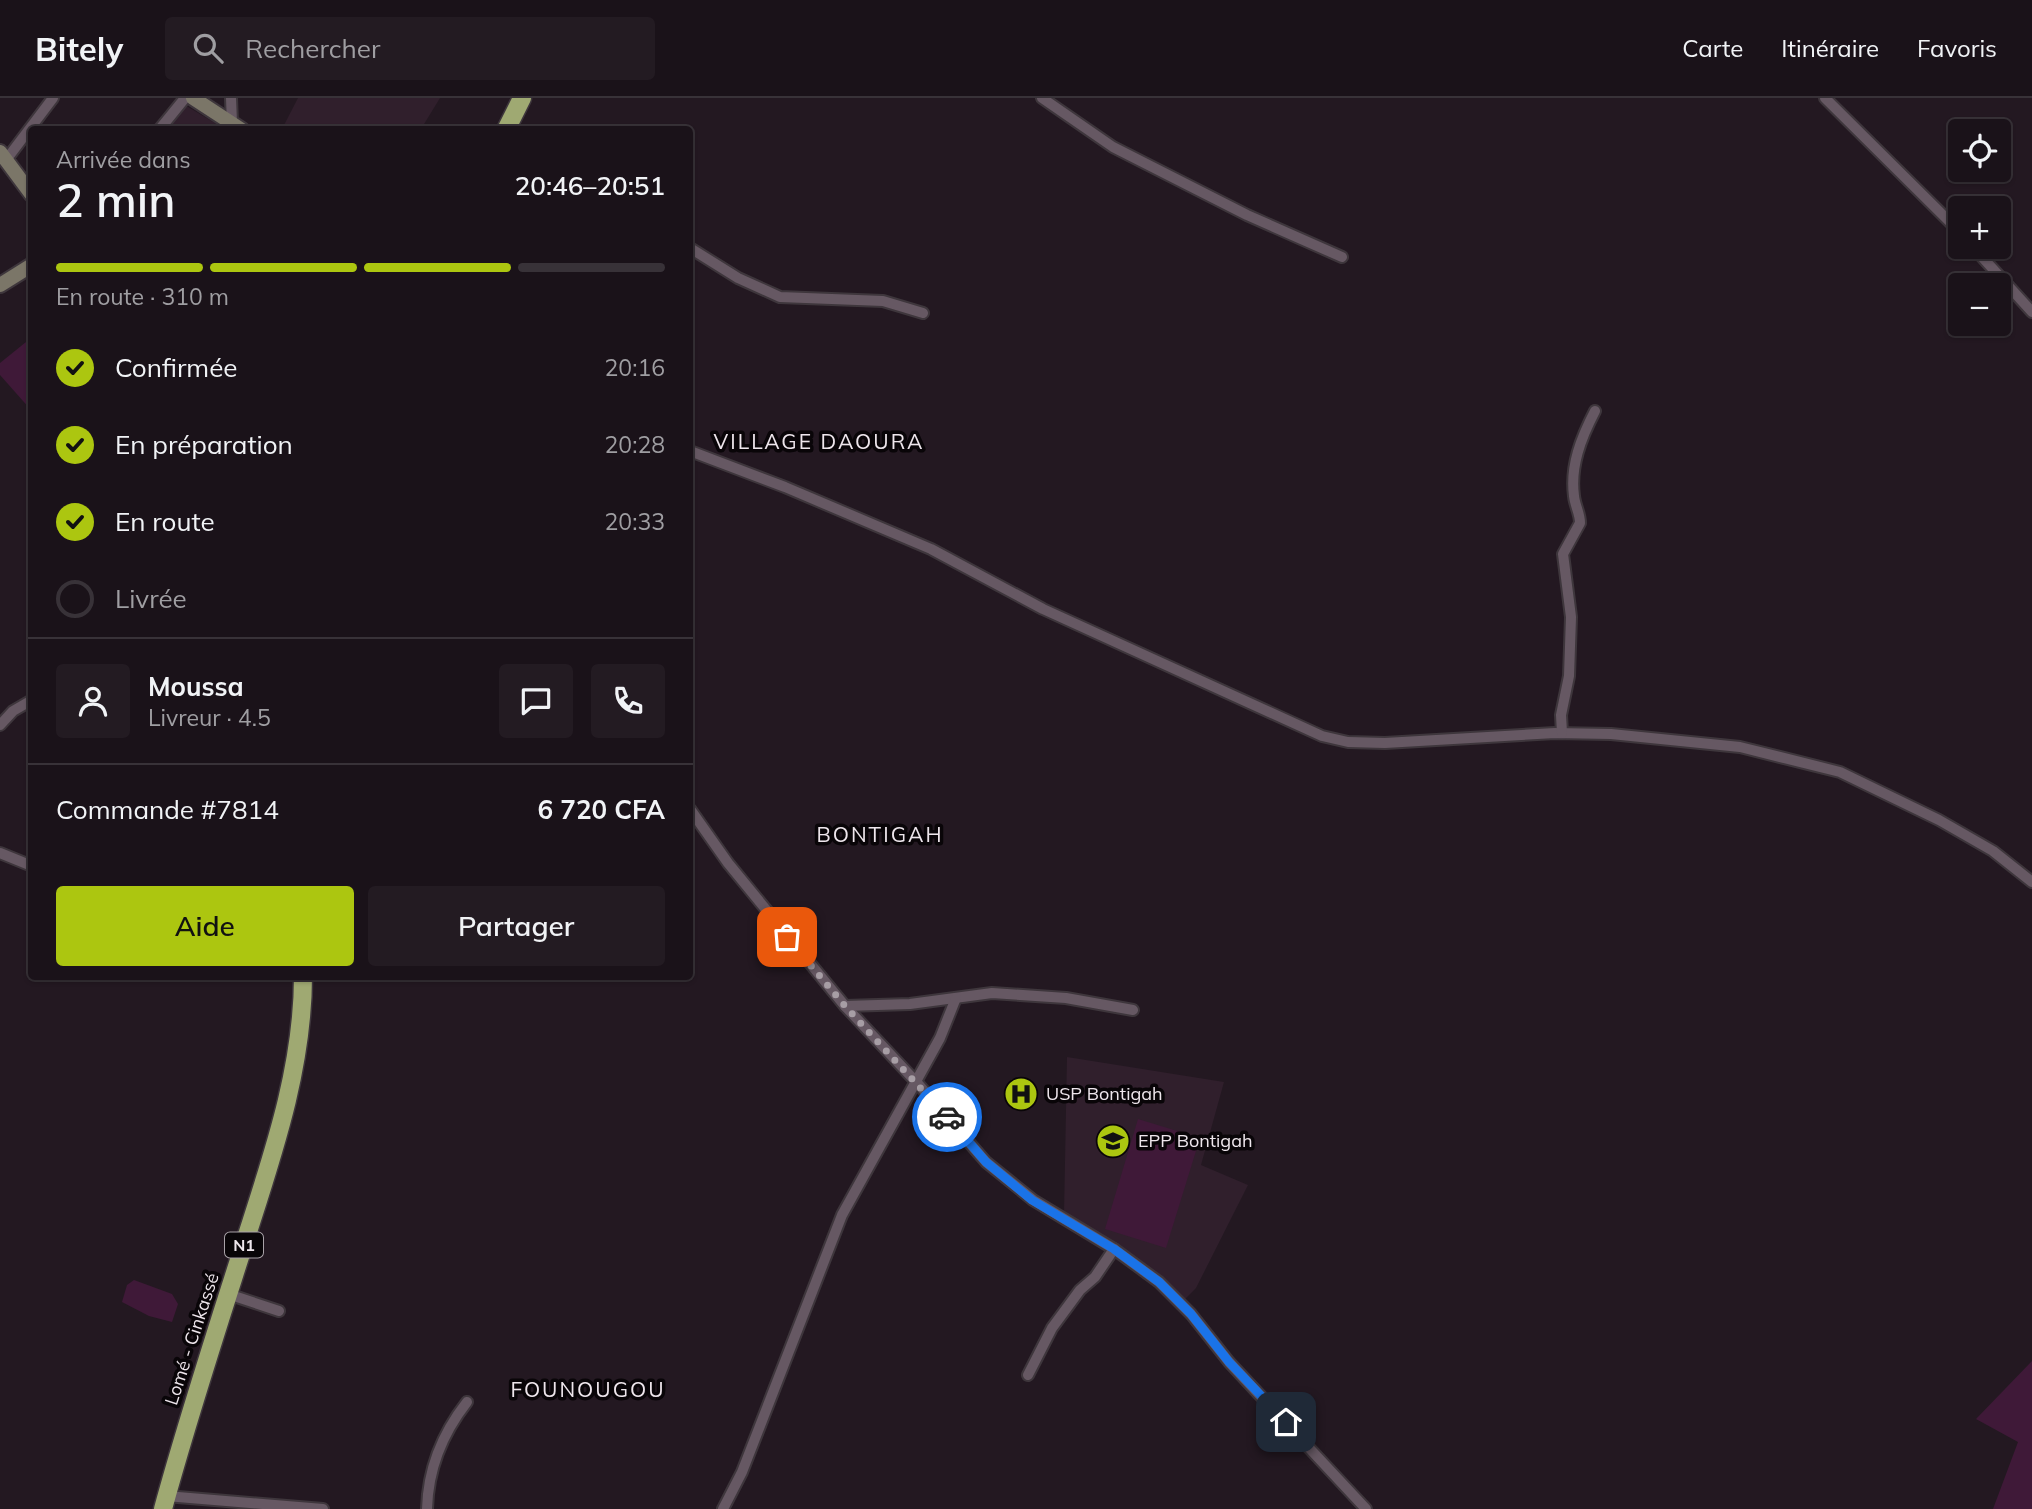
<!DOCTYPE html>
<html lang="fr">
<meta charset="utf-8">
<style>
:root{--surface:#1a1219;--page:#231b22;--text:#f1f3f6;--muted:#9f9ea2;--line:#383238;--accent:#acc610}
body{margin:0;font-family:Mulish,sans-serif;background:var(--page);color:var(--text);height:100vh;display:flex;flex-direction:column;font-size:26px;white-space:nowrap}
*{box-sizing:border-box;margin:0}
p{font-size:23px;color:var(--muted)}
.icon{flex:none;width:38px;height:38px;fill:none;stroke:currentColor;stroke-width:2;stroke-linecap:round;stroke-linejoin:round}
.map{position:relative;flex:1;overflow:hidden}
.sheet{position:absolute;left:28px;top:28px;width:665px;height:854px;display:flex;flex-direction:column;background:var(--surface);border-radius:7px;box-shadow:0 2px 5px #0004,0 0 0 2px var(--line)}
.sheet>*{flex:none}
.tools{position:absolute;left:1948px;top:21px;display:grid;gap:14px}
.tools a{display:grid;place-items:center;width:63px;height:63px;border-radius:7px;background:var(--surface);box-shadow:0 2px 5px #0004,0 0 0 2px var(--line);font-size:35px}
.pin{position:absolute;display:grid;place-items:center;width:60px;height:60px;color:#fff;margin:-30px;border-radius:14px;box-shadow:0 4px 10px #0006}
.courier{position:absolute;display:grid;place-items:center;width:70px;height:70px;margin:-35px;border:5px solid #1a73e8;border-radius:50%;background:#fff;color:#222;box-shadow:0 2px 9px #0007}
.summary em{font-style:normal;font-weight:600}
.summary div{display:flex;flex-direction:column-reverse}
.summary{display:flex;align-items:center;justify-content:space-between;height:119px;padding:0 28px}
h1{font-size:46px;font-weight:600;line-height:52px}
.bar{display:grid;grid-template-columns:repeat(4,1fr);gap:10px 7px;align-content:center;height:84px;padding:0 28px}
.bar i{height:9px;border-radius:5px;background:var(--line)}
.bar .active{background:var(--accent)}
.bar p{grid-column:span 4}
.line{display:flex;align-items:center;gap:18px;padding:0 28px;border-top:2px solid var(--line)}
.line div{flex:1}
.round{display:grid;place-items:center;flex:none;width:74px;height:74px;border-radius:7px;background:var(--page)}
ol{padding:0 28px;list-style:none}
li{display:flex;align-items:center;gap:21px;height:77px}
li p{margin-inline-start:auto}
li .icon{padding:7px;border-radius:50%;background:var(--accent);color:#111;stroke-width:4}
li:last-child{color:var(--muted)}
li i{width:38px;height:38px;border:4px solid var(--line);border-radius:50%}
.cta{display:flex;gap:14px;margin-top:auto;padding:14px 28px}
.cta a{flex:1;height:80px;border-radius:7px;background:var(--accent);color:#111;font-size:28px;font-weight:600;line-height:80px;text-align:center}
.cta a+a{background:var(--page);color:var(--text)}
header{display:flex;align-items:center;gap:42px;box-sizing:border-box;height:98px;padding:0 35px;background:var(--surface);border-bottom:2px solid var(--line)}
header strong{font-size:33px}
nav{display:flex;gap:38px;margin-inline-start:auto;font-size:24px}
.search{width:490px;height:63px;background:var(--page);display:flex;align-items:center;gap:18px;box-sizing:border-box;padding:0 24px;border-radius:7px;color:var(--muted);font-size:26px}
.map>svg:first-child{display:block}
.built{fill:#301f2c}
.green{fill:#3f1938}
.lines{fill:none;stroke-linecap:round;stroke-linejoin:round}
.minor-casing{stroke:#3e363c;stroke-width:14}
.secondary-casing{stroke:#3e363c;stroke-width:18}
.trunk-casing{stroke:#3e363c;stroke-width:21}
.minor{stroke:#665863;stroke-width:10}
.secondary{stroke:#7b7668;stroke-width:14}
.trunk{stroke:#9fa972;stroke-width:18}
.done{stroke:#a79ea5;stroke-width:7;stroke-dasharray:0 12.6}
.route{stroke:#1a73e8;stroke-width:9}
.labels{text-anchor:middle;stroke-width:7;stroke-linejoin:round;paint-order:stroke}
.shield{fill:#090508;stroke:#a9a2a8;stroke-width:2}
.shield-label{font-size:16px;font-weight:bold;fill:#eee6ec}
.poi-label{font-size:18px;fill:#eee6ec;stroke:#090508;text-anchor:start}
.street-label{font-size:18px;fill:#eee6ec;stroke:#090508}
.quarter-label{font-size:21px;letter-spacing:2px;fill:#eee6ec;stroke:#090508}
</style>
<header>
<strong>Bitely</strong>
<div class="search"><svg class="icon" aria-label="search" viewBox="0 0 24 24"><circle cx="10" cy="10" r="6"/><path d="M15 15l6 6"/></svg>Rechercher</div>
<nav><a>Carte</a><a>Itinéraire</a><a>Favoris</a></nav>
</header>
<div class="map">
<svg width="2032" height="1411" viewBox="0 0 2032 1411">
<rect width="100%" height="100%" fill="#231821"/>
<g class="built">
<polygon points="298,0 440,0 421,31 282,31"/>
<polygon points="178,3 225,31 148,32"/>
<polygon points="1067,959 1224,984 1201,1067 1248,1087 1196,1190 1185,1201 1140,1164 1064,1116"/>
</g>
<g class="green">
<polygon points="31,240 31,312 0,277 0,265"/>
<polygon points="1138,1021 1200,1040 1166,1150 1105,1131"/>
<polygon points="134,1182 172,1196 178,1206 172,1224 149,1218 122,1204 127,1187"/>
<polygon points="2032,1263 2032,1411 1993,1411 2018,1344 1976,1321"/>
</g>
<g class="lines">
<defs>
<g id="minor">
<polyline points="231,0 232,25"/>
<polyline points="1042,0 1113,49 1247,117 1342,159"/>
<polyline points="1825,0 1960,134"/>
<polyline points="159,32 185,0"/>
<polyline points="6,62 53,0"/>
<polyline points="1973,149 2032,214"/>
<polyline points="690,150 738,180 780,199 883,203 923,215"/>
<polyline points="690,353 785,389 931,451 1043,511 1322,638 1348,644 1385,645 1555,635 1611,636 1740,649 1840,674 1939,722 1993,753 2032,784"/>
<polyline points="0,627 13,613 32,602"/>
<path d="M1562,635l-1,-18 8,-39 2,-59 -8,-63 17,-31c0,-10 -5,-17 -6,-27 -4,-30 7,-58 21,-85"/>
<polyline points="690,711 728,765 845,908 920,988 986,1064 1033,1102 1114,1151 1159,1184 1191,1216 1229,1264 1366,1411"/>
<polyline points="0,755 32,768"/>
<polyline points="845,908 910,906 992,895 1066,900 1133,912"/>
<polyline points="228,1196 279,1213"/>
<polyline points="1028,1277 1052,1230 1080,1192 1095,1179 1114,1151"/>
<polyline points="166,1398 323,1411"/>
<path d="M427,1411c1,-41 15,-75 40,-107"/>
<polyline points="723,1411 742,1374 842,1117 940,940 956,900"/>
</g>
<g id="secondary">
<polyline points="193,0 242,32"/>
<polyline points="0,54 32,97"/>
<polyline points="0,187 32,167"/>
</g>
<g id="trunk">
<polyline points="506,32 522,0"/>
<path d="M163,1411c25,-92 55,-183 84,-274 27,-84 56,-169 56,-259"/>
</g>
</defs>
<use href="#minor" class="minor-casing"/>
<use href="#secondary" class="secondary-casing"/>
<use href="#trunk" class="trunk-casing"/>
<use href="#minor" class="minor"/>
<use href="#secondary" class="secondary"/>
<use href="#trunk" class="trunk"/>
</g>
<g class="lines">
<polyline class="done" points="787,839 845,908 947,1019"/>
<polyline class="route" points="947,1019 986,1064 1032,1102 1114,1151 1159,1184 1191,1216 1229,1264 1286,1324"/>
</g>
<defs>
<symbol id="hospital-disc" viewBox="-11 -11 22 22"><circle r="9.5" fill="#acc610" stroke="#090508"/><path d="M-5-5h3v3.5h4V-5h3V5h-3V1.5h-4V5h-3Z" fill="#111"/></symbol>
<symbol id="school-disc" viewBox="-11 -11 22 22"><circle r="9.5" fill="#acc610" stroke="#090508"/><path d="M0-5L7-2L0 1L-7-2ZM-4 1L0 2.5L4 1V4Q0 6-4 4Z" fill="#111"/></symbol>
</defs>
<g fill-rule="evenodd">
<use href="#hospital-disc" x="1002" y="977" width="38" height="38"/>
<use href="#school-disc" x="1094" y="1024" width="38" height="38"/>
</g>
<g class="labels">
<rect class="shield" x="225" y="1134.5" width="38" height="25" rx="5"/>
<g class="shield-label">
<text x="244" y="1153">N1</text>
</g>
<g class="poi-label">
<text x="1046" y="1002">USP Bontigah</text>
<text x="1138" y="1049">EPP Bontigah</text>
</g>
<g class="street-label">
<text transform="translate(192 1241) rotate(-72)" y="6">Lomé - Cinkassé</text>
</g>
<g class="quarter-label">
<text x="819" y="351">VILLAGE DAOURA</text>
<text x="880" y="744">BONTIGAH</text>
<text x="588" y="1299">FOUNOUGOU</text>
</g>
</g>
</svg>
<div class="tools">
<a><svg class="icon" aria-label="locate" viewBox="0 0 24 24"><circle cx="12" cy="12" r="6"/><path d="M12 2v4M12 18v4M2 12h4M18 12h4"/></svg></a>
<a>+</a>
<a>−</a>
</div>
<div class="pin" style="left:787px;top:839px;background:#ea580c"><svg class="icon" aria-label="bag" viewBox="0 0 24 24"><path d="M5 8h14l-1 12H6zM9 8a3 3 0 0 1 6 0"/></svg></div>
<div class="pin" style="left:1286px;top:1324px;background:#1f2937"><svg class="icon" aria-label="home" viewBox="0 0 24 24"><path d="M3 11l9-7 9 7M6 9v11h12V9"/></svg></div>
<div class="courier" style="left:947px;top:1019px"><svg class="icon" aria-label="car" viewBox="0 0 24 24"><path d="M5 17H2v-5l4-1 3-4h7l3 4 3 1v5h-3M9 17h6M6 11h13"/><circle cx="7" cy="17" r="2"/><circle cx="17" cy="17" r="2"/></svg></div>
<section class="sheet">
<div class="summary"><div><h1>2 min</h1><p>Arrivée dans</p></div><em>20:46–20:51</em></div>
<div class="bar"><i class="active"></i><i class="active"></i><i class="active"></i><i></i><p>En route · 310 m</p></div>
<ol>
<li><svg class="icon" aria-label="check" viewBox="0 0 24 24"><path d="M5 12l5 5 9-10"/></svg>Confirmée<p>20:16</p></li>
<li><svg class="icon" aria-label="check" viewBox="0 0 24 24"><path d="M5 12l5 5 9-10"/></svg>En préparation<p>20:28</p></li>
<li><svg class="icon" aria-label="check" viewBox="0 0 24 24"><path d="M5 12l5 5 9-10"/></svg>En route<p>20:33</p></li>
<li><i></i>Livrée</li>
</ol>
<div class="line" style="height:126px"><a class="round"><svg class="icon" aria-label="person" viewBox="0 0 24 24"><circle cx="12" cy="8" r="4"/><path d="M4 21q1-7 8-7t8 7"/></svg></a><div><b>Moussa</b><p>Livreur · 4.5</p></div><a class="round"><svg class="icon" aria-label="chat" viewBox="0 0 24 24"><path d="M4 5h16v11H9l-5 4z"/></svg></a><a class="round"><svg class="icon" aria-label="phone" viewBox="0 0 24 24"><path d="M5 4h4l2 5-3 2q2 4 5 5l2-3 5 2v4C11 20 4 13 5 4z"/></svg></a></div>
<div class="line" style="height:91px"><div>Commande #7814</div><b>6 720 CFA</b></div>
<div class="cta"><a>Aide</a><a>Partager</a></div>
</section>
</div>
